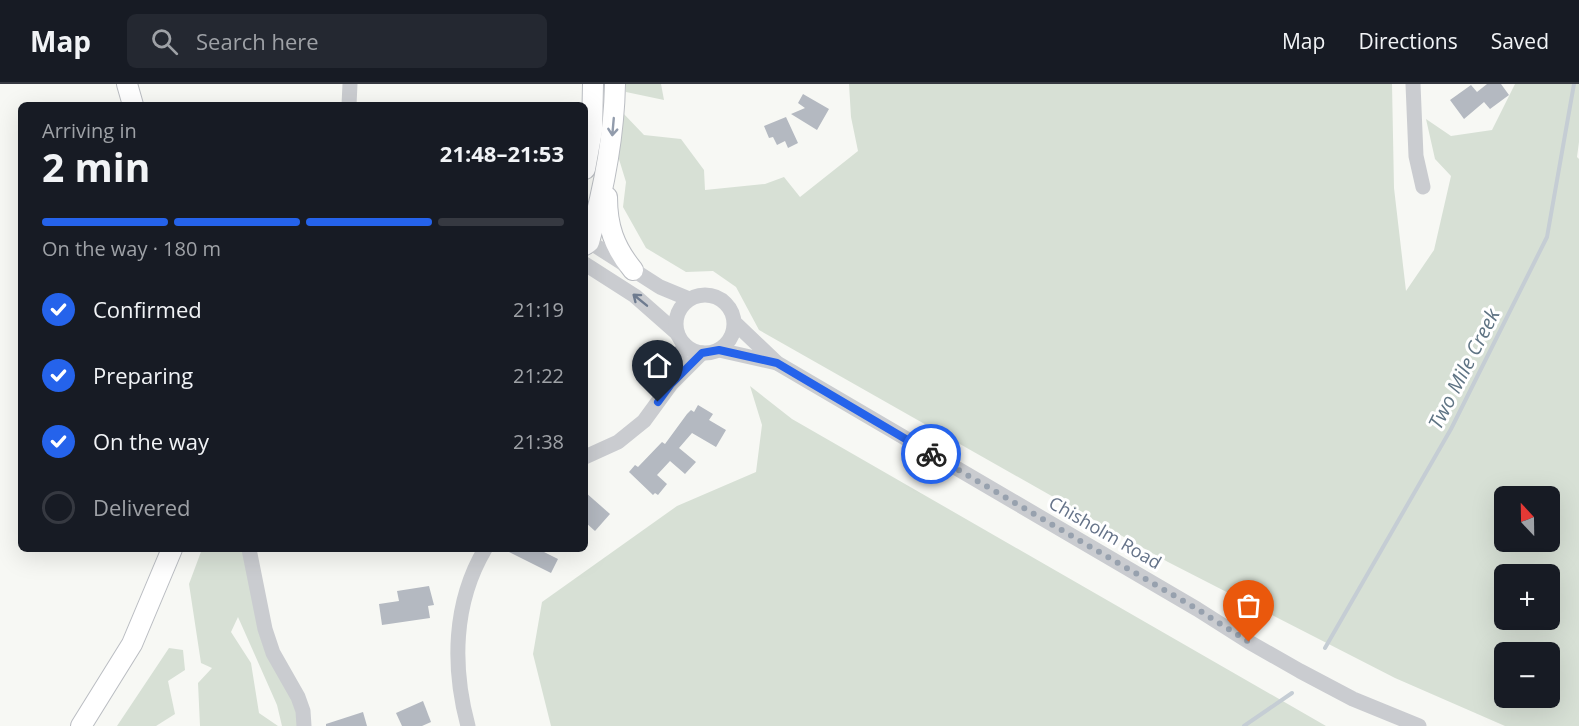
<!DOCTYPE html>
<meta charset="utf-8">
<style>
:root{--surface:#171b24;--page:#242831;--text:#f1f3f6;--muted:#9ea1a6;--line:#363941;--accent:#2563eb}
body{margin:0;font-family:"Open Sans",sans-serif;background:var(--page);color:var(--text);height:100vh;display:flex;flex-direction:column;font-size:22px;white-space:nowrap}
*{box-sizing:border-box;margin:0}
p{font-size:20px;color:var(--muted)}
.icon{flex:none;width:33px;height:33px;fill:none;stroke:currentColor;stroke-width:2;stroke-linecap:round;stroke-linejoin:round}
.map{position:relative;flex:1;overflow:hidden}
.details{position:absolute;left:18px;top:18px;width:570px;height:450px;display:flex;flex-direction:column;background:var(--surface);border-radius:9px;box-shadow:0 6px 24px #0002}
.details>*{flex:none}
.needle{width:39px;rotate:338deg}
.buttons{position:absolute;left:1494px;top:402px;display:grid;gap:12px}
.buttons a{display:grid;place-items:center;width:66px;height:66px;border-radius:9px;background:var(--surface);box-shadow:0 6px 24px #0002;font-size:30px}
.pin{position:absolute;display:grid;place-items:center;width:51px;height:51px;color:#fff;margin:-62px -26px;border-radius:50% 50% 50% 0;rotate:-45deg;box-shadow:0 0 6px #0007}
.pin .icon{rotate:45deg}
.courier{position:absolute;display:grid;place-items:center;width:60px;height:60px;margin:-30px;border:4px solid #2563eb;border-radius:50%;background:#fff;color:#222;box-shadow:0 2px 8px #0007}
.headline em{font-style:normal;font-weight:700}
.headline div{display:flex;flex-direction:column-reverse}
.headline{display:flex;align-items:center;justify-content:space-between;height:102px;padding:0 24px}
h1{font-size:39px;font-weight:700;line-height:45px}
.bar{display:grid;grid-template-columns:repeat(4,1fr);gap:9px 6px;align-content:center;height:72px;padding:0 24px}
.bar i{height:8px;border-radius:4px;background:var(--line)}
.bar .selected{background:var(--accent)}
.bar p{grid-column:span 4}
ol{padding:0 24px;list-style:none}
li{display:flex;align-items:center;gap:18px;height:66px}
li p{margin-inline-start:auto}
li .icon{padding:6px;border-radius:50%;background:var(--accent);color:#fff;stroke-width:4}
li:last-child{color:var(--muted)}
li i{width:33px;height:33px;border:3px solid var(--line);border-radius:50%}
header{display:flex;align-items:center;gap:36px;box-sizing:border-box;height:84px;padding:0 30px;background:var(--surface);border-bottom:2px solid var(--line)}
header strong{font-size:28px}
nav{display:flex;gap:33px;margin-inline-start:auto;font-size:21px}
.search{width:420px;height:54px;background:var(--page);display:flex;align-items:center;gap:15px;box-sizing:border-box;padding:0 21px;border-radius:9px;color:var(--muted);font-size:22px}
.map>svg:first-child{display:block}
.green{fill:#d7e0d5;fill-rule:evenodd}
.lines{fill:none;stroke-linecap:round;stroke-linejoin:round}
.stream{stroke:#c5cdd4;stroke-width:4}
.building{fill:#b4b9c1}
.major-casing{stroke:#babdc2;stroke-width:22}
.minor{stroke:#caccd0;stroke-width:15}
.major{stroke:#fff;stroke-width:20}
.oneway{stroke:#929cac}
.oneway2{stroke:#6e7b8f}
.done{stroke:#97a1ae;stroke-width:6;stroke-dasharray:0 10.8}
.route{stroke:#2563eb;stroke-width:8}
.labels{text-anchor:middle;stroke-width:6;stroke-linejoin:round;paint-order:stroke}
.street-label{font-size:18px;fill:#647288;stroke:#fff}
.water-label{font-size:20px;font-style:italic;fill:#5f7484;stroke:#fff}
</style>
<header>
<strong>Map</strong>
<div class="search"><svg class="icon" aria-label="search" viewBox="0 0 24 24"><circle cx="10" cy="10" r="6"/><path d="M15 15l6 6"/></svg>Search here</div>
<nav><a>Map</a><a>Directions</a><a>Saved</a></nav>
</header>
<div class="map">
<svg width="1579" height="642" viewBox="0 0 1579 642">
<rect width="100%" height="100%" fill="#f7f8f4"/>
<g class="green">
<polygon points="626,0 661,0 664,16 626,8"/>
<path d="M849,0h543l2,104 12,103 28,-41 17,-74 -16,-17 -9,-40 25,17 41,-6 23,-46h64v58l-2,15 2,2v567h-74l-110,-48 -227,-116 -409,-232 -23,-43 -23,-16 -27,1 -40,-24 -23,-41 3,-25 -8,-26 4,-44 22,23 37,4 23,31 1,20 60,-6 19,-7 16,20 58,-46 -7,-34zM1504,412h46v46h-46zM1504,490h46v46h-46zM1504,568h46v46h-46z"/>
<polygon points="750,302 792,335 1326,642 551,642 533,570 542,518 677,422 756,388 762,341"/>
<polygon points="202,465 243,465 295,618 298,642 282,642 277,621 238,533 231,548 251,579 259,629 278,642 200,642 198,599 212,584 201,579 189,500"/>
<polygon points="169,564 183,566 185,586 168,597 175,630 156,642 117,642"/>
</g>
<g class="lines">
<g class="stream">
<polyline points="1325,564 1451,345 1547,153 1574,0"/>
<polyline points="1244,642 1292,609"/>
</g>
</g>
<g class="building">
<polygon points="1487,0 1501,0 1509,11 1490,25 1484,18 1464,35 1450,16 1471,1 1477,8"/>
<polygon points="803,10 829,25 817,46 791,30 805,24 798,19"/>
<polygon points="786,33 798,59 788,64 785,57 777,61 773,53 769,54 764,42"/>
<polygon points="698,321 713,330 709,336 726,346 716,363 692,349 679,364 696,378 685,390 670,377 657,391 667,400 658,411 655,409 653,411 629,388 635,381 638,383 662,358 665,360 687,330 691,326 694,328"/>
<polygon points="585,408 610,430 595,447 585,438"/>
<polygon points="503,465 545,465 544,468 558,475 551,489"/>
<polygon points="429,502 434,521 428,522 430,534 382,541 379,520 399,517 397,507"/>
<polygon points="423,617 431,638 422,642 402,642 396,629"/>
<polygon points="363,628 367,642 326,642 326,640"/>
</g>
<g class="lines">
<defs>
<g id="major">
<polyline points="127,0 133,21"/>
<polyline points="585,85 592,47 593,0"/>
<path d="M607,113c0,29 7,50 26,73"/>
<path d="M585,161l4,-3c15,-53 25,-103 26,-158"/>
<polyline points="81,642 132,560 172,465"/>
</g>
</defs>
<use href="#major" class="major-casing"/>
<g class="minor">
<polyline points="1413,0 1416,72 1423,103"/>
<polyline points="349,21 350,0"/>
<polyline points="585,155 660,203 689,215"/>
<polyline points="585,180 635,212 677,249"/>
<circle cx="705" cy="240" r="29"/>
<polyline points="735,239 777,279 1197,525 1249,558 1300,587 1353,615 1419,642"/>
<polyline points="719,266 777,279"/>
<polyline points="672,297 684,260"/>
<polyline points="585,373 618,358 644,337 671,300 702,269"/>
<polyline points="249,465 265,545 273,569 298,613 303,627 304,642"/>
<path d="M468,642c-16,-59 -15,-123 17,-177"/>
</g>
<use href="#major" class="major"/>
</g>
<defs><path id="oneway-shaft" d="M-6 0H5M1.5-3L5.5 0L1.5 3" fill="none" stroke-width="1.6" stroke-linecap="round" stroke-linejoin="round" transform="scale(1.5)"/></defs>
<use class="oneway" href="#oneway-shaft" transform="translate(613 43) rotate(95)"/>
<use class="oneway2" href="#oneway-shaft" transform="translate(640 216) rotate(-141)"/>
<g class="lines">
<polyline class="done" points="931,370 1197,525 1249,558"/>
<polyline class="route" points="658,318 671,300 702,269 719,266 777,279 931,370"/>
</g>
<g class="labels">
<g class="street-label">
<text transform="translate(1105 449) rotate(30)" y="6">Chisholm Road</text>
</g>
<g class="water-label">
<text transform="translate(1464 285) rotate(-63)" y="7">Two Mile Creek</text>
</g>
</g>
</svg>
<div class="buttons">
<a><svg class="needle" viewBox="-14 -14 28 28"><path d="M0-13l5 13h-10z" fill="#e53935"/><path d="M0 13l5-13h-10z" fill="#9ea1a6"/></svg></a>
<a>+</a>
<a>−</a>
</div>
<div class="pin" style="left:1249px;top:558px;background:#ea580c"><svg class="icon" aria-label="bag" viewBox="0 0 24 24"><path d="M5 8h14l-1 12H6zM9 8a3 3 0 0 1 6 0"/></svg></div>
<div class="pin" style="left:658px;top:318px;background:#1f2937"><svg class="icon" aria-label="home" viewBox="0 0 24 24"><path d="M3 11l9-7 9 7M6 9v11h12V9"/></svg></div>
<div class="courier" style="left:931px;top:370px"><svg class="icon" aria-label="bike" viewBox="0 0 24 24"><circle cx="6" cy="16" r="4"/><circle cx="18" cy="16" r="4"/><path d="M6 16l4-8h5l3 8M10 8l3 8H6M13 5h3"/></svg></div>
<section class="details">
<div class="headline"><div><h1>2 min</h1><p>Arriving in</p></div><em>21:48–21:53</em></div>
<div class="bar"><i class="selected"></i><i class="selected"></i><i class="selected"></i><i></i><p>On the way · 180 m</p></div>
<ol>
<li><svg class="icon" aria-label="check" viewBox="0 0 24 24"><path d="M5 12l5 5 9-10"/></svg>Confirmed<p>21:19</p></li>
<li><svg class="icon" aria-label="check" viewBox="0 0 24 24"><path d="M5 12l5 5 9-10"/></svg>Preparing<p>21:22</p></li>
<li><svg class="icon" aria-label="check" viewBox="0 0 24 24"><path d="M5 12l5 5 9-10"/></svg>On the way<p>21:38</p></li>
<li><i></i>Delivered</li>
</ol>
</section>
</div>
